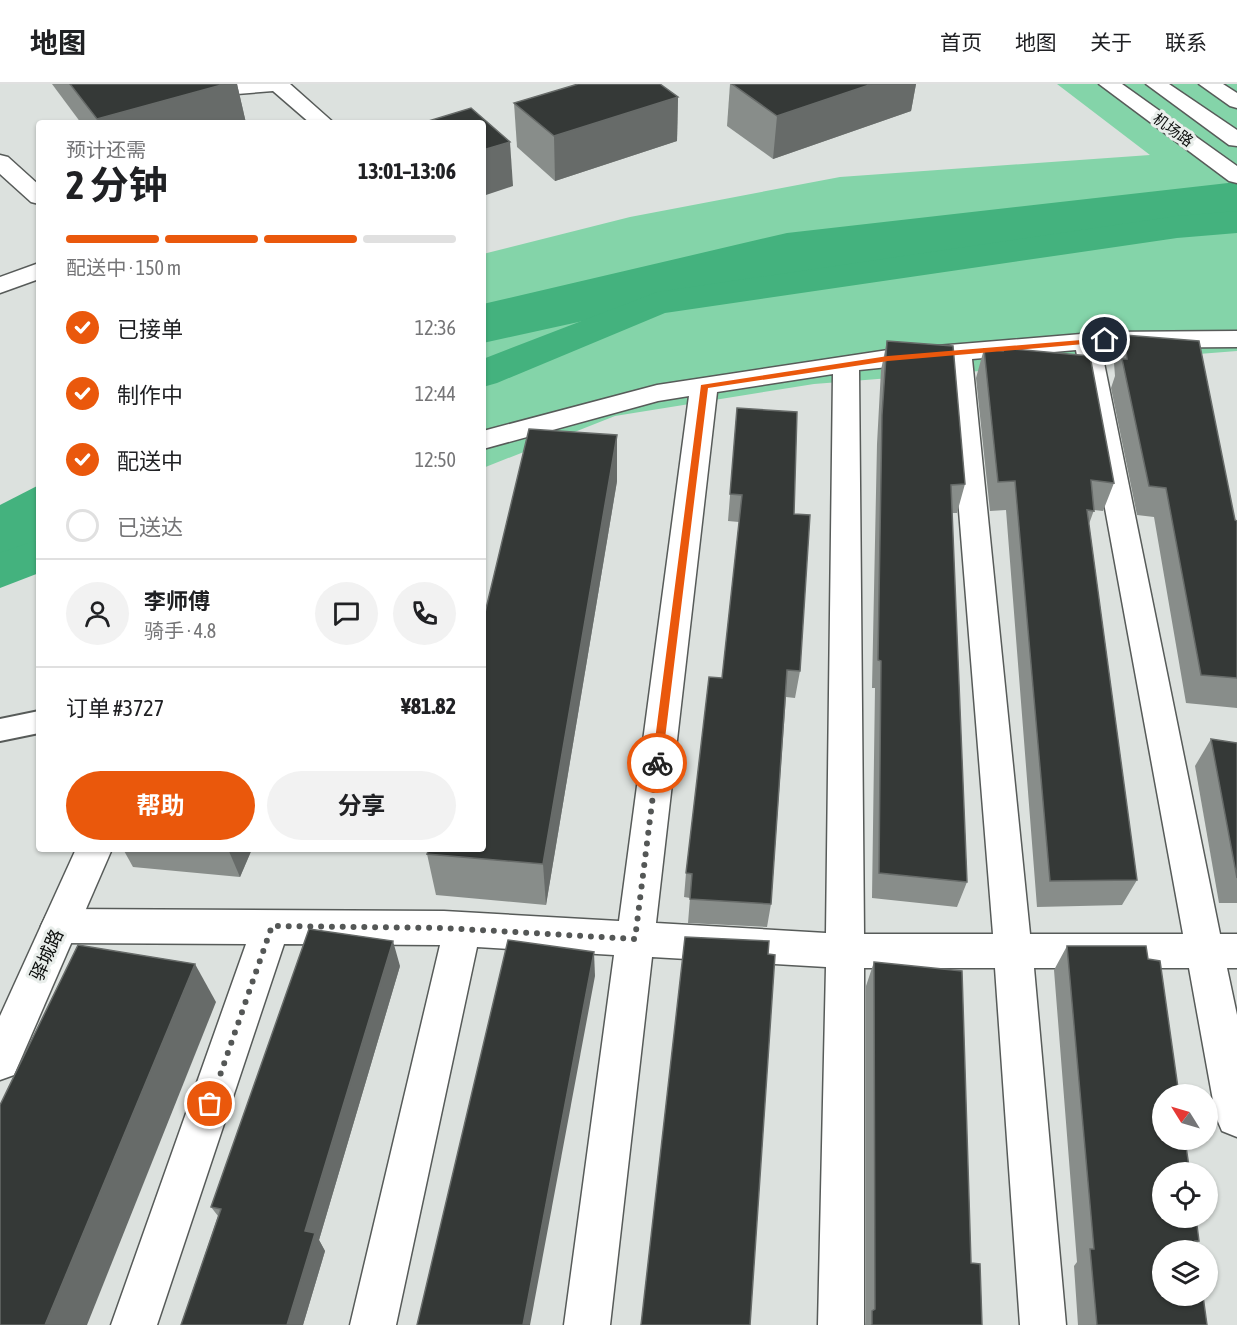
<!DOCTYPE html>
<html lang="zh">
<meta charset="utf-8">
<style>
:root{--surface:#fff;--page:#f2f2f2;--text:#202124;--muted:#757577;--line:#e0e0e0;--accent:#ea580c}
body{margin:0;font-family:"Asap Condensed","Noto Sans SC",sans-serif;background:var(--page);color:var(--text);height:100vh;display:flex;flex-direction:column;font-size:22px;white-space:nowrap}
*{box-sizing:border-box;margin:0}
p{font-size:20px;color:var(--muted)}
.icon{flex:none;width:33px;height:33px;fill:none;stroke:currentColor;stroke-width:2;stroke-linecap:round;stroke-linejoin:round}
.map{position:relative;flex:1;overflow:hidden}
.details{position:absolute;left:36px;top:36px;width:450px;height:732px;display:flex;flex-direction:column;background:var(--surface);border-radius:6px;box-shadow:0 2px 4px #0004}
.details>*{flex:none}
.needle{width:39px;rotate:307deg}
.buttons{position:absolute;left:1152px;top:1000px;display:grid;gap:12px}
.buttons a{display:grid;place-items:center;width:66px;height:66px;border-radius:50%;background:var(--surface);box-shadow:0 2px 4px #0004;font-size:30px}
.pin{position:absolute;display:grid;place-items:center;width:51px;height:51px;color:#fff;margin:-26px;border:3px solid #fff;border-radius:50%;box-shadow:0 2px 6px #0007}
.courier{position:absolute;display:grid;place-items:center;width:60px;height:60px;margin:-30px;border:4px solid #ea580c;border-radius:50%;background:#fff;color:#222;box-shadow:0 2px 8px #0007}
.head em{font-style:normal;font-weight:700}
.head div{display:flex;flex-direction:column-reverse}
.head{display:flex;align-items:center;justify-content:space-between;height:102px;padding:0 30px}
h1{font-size:39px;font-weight:700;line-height:45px}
.bar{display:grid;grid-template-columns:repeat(4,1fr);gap:9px 6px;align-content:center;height:72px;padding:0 30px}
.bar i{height:8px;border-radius:4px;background:var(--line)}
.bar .active{background:var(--accent)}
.bar p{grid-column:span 4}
.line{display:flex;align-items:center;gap:15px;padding:0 30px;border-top:2px solid var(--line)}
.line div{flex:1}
.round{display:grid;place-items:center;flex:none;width:63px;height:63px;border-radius:32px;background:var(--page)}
ol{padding:0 30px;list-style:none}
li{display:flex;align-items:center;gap:18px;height:66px}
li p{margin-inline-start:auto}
li .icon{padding:6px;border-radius:50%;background:var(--accent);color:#fff;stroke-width:4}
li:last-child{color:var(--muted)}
li i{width:33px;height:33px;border:3px solid var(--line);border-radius:50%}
.button{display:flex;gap:12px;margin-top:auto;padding:12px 30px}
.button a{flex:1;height:69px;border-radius:36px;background:var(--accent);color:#fff;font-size:24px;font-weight:700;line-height:69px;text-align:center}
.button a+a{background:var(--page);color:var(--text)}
header{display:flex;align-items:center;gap:36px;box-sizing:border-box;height:84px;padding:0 30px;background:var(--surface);border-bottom:2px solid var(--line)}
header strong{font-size:28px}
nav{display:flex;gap:33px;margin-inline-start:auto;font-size:21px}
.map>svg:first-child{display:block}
.green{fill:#84d4a9}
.water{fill:#44b27e}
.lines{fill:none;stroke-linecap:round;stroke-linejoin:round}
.canal{fill:#44b27e;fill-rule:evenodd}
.lane-casing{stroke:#575b59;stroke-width:4}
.street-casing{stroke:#575b59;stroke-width:3}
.secondary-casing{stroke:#575b59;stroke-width:3}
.primary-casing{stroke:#575b59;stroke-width:3}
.lane{fill:#fff;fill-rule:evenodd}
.street{fill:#fff;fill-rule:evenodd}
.secondary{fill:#fff;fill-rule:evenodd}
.primary{fill:#fff;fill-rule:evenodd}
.wall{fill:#888d8a}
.shaded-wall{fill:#676b69}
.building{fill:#353937;stroke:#676b69;stroke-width:1.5}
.route{fill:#ea580c}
.done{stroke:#545756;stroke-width:6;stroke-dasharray:0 10.8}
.labels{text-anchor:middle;stroke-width:6;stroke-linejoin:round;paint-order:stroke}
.far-street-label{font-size:15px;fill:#0b0d0c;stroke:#e9eeeb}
.street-label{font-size:18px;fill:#0b0d0c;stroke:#e9eeeb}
</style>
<header>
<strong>地图</strong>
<nav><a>首页</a><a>地图</a><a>关于</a><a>联系</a></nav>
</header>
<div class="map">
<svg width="1237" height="1241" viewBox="0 0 1237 1241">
<rect width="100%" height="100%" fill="#dce1de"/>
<polygon class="green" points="1057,0 1237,0 1237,267 814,300 615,332 483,384 483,170 630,133 840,93 1150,71"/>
<g class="water">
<polygon points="1237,98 1237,137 815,186 483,259 483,220 787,149"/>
<polygon points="39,401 39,455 0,476 0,421"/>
</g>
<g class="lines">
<g class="canal">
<polygon points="1237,127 1237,149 1177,154 665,229 497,299 483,303 483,275 657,208 1177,132"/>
<polygon points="39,455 39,489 0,504 0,469"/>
</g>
<defs>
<polygon id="lane" points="39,627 39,649 0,657 0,635"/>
<g id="street">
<polygon points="179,0 290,0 334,39 310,39 273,7 199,13 192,11"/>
<polygon points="39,179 39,195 0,209 0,193"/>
<path d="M1237,247v16l-136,1 119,586h17v34h-10l10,47v122l-15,-6 -6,-14 -27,-149h-155l32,357h-46l-25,-357h-131v357h-46l8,-358 -174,-10 -42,368h-46l50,-370 -137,-8 -81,378h-46l90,-380 -156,-1 -127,381h-46l135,-381 -186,-1 -13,-5 -6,-12 6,-12 13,-5 384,2 175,10 70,-525 -31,5 -175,48v-18l174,-46 231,-35 217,-18zM1076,266l107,584h-153l-58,-575zM947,277l46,573h-129l-5,-564zM833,290l-7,559 -170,-10 61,-531z"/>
</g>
<g id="secondary">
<polygon points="1099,0 1122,0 1237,82 1237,99 1229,97"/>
<polygon points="0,71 8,73 39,101 39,120 31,118 0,90"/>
<polygon points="76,765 112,765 14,991 0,996 0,932"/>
</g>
<g id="primary">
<polygon points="1146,0 1169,0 1237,46 1237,62 1229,61"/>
<polygon points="1199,0 1223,0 1237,9 1237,24 1230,22"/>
</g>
</defs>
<use href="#lane" class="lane-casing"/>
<use href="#street" class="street-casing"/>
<use href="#secondary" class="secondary-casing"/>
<use href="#primary" class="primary-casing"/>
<use href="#lane" class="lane"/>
<use href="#street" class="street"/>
<use href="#secondary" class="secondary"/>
<use href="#primary" class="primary"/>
</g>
<g class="wall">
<polygon points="52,0 237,0 246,39 81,39"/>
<polygon points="730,0 916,0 911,27 773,75 727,42"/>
<polygon points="678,13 677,57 555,97 517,63 514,19"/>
<polygon points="1124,251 1235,436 1237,437 1237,624 1186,619 1154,433 1137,431 1111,304 1115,292 1114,279"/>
<polygon points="887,257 965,400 957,429 952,429 967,798 957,823 872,814 875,604 872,604 877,360 881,286"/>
<polygon points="1002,264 1114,399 1103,427 1094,426 1089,440 1137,796 1122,821 1037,823 1006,426 990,427 976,294 984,265 1002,267"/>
<polygon points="737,324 794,430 800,587 795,614 786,613 771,820 767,843 688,839 690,814 684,813 686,789 722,594 739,438 728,437"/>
<polygon points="617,351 617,397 546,821 436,811 427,770"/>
<polygon points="1211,655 1237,659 1237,819 1219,819 1195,682"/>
<polygon points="123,765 252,765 240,793 133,783"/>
<polygon points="1067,862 1148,875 1199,1157 1195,1161 1207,1241 1078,1241 1074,1182 1077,1178 1054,886"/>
<polygon points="874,878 971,1179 982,1241 865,1241 866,1238 866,902"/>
<polygon points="400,882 319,1156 325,1167 303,1241 181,1241 218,1132 211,1123"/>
</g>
<g class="shaded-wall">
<polygon points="225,0 237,0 246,39 99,39 97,35"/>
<polygon points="872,0 916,0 911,27 773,75 777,32"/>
<polygon points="678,13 677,57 555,97 554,52"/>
<polygon points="510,58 513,102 483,112 483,66"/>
<polygon points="617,351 617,397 546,821 543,780"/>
<polygon points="228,765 252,765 240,793"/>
<polygon points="393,857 400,882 319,1156 325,1167 303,1241 287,1241 305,1147"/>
<polygon points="594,868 595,892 530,1241 523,1241"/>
<polygon points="195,880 216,918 87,1241 45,1241"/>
</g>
<g class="building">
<polygon points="70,0 225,0 97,35"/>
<polygon points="578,0 660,0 678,13 554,52 514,19"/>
<polygon points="732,0 872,0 777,32"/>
<polygon points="471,24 510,58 483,66 483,39 422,39"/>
<polygon points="1124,251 1199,257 1235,436 1237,437 1237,594 1201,591 1166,404 1149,402 1122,275 1127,275"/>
<polygon points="887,257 953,262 965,400 951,401 967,798 879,789 881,577 878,576 882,331"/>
<polygon points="1002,264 1090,272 1114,399 1091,396 1094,427 1087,426 1137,796 1050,797 1015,397 998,398 984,265 1003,267"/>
<polygon points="737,324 797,328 794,430 810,431 800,587 787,586 771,820 690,815 692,790 686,789 709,593 722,594 742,411 730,410"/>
<polygon points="529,345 617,351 543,780 427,770 429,765 483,765 483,537"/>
<polygon points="1211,655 1237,659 1237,794"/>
<polygon points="309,845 393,857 305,1147 315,1149 287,1241 181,1241 221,1125 211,1123"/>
<polygon points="685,853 769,857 768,870 775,871 750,1241 641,1241"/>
<polygon points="508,856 594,868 523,1241 417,1241"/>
<polygon points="78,861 195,880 45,1241 0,1241 0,1021"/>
<polygon points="1067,862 1146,862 1148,875 1160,877 1179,1011 1162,1011 1162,1056 1185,1056 1190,1089 1162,1089 1162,1134 1196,1134 1199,1157 1195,1157 1196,1167 1162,1167 1162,1212 1203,1212 1207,1241 1097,1241 1090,1165 1094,1165"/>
<polygon points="874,878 962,887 971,1179 980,1180 982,1241 872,1241 872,1227 875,1225"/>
</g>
<polygon class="route" points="1105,254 1108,256 1107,258 888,277 708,304 662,679 657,683 654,682 652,679 701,301 888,272"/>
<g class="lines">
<polyline class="done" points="210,1020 272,842 444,844 635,855 657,679"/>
</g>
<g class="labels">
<g class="far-street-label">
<text transform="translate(1173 46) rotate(36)" y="5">机场路</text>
</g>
<g class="street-label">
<text transform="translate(47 871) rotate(-66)" y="6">驿城路</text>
</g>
</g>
</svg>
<div class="buttons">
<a><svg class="needle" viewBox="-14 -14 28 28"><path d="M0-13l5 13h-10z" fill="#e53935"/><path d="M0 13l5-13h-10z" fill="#757577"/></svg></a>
<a><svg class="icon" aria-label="locate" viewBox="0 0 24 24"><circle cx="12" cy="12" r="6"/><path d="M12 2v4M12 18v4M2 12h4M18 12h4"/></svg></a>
<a><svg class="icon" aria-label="layers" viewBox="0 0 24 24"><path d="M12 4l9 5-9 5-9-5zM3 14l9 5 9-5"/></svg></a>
</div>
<div class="pin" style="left:210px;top:1020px;background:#ea580c"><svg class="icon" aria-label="bag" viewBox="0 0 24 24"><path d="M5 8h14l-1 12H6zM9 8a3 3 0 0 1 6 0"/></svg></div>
<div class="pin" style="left:1105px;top:256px;background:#1f2937"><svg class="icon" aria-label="home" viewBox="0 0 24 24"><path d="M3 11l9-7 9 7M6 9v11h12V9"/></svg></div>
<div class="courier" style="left:657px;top:679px"><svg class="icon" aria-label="bike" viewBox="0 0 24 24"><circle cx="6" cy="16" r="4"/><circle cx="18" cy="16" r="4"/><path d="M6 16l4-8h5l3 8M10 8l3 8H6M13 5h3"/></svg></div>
<section class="details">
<div class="head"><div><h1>2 分钟</h1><p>预计还需</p></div><em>13:01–13:06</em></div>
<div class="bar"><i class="active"></i><i class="active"></i><i class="active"></i><i></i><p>配送中 · 150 m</p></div>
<ol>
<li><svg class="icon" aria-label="check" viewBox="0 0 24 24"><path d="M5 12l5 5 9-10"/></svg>已接单<p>12:36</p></li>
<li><svg class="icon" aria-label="check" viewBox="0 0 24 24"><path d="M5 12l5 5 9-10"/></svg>制作中<p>12:44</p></li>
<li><svg class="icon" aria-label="check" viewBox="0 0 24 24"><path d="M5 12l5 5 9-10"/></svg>配送中<p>12:50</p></li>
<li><i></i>已送达</li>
</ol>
<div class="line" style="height:108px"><a class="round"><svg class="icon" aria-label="person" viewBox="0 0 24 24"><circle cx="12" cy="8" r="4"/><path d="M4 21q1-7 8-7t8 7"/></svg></a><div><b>李师傅</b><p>骑手 · 4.8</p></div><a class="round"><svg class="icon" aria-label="chat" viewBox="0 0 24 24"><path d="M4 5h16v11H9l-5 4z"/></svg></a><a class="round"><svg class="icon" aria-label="phone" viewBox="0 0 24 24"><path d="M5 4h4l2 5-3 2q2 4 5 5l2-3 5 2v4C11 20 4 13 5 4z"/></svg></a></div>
<div class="line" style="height:78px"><div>订单 #3727</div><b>¥81.82</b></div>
<div class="button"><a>帮助</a><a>分享</a></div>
</section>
</div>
